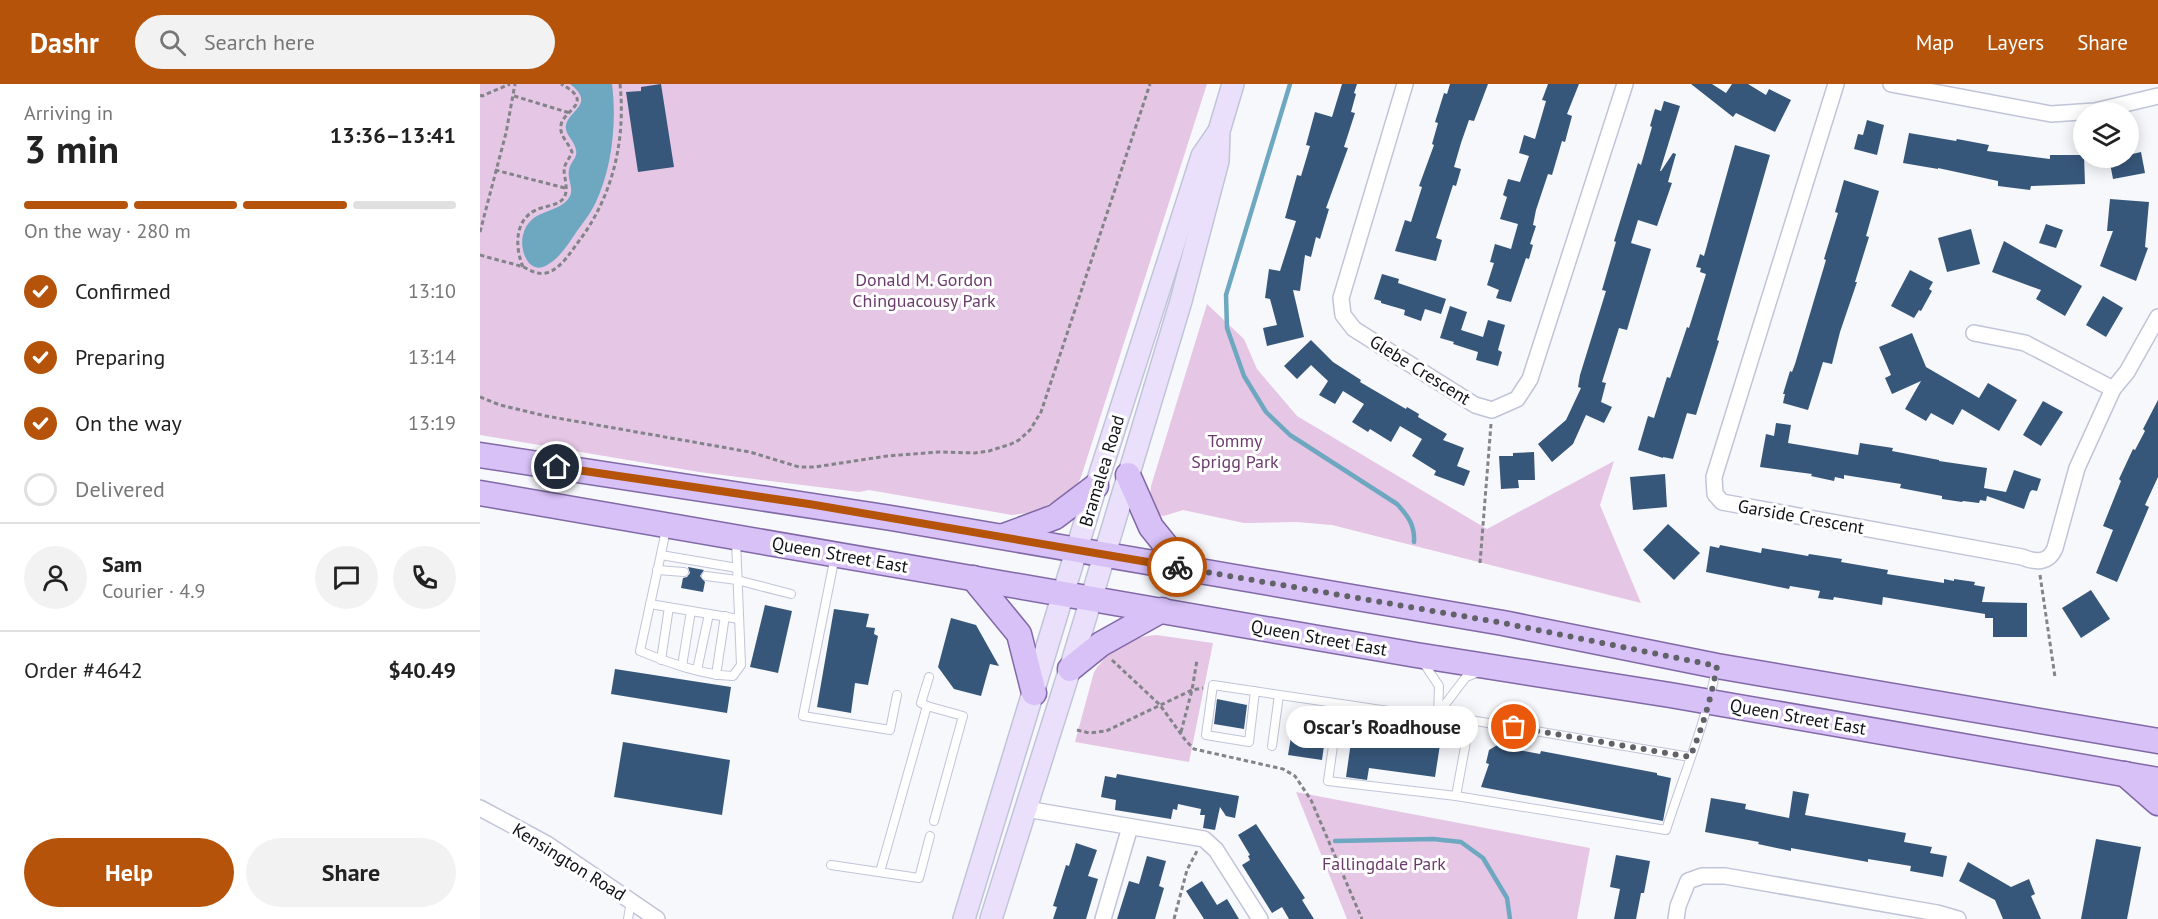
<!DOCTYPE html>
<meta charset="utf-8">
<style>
:root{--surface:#fff;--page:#f2f2f2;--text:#222;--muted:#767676;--line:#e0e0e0;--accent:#b45309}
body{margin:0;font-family:"PT Sans",sans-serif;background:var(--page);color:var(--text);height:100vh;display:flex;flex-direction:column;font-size:22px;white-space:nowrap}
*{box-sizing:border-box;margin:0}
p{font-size:20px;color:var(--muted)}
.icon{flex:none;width:33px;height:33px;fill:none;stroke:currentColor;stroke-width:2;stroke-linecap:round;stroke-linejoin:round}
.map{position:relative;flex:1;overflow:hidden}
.side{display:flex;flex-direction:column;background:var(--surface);width:480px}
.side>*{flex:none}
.fabs{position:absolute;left:1593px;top:18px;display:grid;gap:12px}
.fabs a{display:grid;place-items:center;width:66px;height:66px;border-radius:50%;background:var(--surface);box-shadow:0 3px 15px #0003;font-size:30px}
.pin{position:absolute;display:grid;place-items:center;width:51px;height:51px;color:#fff;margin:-26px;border:3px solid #fff;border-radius:50%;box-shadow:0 2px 6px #0007}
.courier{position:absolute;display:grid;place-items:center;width:60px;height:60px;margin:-30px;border:4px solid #b45309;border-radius:50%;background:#fff;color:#222;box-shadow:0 2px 8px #0007}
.bubble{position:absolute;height:42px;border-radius:21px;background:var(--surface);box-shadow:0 3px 15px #0003;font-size:20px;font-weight:700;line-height:42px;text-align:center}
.head em{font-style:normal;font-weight:700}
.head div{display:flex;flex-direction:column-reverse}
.head{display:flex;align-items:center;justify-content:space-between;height:102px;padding:0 24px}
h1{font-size:39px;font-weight:700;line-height:45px}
.bar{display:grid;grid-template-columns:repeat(4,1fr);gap:9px 6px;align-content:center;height:72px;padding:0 24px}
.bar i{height:8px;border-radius:4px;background:var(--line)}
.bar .on{background:var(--accent)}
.bar p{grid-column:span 4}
.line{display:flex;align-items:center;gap:15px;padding:0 24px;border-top:2px solid var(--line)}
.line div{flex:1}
.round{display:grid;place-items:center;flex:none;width:63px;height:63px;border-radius:32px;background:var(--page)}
ol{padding:0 24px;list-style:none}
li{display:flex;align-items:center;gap:18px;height:66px}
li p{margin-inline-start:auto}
li .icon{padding:6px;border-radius:50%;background:var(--accent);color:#fff;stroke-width:4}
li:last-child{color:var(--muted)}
li i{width:33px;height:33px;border:3px solid var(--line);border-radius:50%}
.action{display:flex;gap:12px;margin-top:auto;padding:12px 24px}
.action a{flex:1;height:69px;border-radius:36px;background:var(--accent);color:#fff;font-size:24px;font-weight:700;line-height:69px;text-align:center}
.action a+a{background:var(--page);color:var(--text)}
header{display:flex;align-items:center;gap:36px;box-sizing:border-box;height:84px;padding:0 30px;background:var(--accent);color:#fff}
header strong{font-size:28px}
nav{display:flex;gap:33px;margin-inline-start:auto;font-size:21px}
.search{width:420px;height:54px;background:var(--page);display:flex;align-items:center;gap:15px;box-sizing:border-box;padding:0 21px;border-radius:33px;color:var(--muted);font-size:22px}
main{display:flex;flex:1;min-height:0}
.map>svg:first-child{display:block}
.green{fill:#e5c6e4}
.water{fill:#6ea7c0}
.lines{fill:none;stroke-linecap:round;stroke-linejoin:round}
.stream{stroke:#6ea7c0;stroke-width:4.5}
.building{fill:#37577a}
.lane-casing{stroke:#c0c4d8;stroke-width:10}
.street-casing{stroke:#c0c4d8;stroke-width:18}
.secondary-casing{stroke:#c0c4d8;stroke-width:24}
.primary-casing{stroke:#8069a6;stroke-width:27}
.path{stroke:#838489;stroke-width:3;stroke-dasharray:4.5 3;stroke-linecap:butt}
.lane{stroke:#fff;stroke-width:8}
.street{stroke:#fff;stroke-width:15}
.secondary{stroke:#ebe0fb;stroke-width:21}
.primary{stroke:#d7c1f7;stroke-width:24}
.done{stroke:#616268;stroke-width:6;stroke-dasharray:0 10.8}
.route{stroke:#b45309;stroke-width:8}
.labels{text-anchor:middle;stroke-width:6;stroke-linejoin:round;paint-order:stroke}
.park-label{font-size:18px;fill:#6c3b6d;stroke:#fff}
.street-label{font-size:18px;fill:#101118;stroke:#fff}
</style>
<header>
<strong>Dashr</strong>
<div class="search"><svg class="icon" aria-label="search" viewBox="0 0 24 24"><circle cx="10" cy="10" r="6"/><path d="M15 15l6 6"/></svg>Search here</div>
<nav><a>Map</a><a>Layers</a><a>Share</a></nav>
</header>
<main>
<section class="side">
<div class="head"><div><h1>3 min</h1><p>Arriving in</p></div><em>13:36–13:41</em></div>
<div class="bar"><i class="on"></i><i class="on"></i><i class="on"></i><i></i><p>On the way · 280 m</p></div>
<ol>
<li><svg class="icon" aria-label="check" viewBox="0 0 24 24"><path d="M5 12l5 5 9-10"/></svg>Confirmed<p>13:10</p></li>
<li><svg class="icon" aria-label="check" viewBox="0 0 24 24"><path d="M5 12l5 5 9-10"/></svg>Preparing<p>13:14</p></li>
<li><svg class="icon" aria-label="check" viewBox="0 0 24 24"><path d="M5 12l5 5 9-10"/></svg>On the way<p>13:19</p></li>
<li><i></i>Delivered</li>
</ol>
<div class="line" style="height:108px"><a class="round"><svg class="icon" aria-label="person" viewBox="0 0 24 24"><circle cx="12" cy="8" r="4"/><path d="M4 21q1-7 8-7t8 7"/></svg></a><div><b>Sam</b><p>Courier · 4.9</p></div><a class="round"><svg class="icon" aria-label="chat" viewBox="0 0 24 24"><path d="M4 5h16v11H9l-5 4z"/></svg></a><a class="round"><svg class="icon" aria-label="phone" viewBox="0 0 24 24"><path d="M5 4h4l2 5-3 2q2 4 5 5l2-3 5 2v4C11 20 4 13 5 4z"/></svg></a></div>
<div class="line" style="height:78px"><div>Order #4642</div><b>$40.49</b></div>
<div class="action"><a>Help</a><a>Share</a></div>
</section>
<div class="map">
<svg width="1678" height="835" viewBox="0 0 1678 835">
<rect width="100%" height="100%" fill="#f7f8fc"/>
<g class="green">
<polygon points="0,0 727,0 601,393 596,403 582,419 578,415 555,428 532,431 389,406 379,408 219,388 0,351"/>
<polygon points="727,220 764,255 777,285 817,332 1007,445 1134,377 1120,421 1161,519 852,441 816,438 764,439 703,426 684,432 678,431 670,413 671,402"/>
<path d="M676,551l57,8 -24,119 -114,-20 19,-70c15,-23 35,-35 62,-37z"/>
<polygon points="816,708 1110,764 1097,835 867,835"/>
</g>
<path class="water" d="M90,0h42c5,39 0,85 -17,120 -5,10 -12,19 -18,27 -8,12 -17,27 -30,34 -18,11 -28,-15 -24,-30 7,-28 37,-20 47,-39 4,-8 -3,-17 -1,-26 1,-8 9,-12 7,-20 -1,-9 -12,-16 -10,-25 3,-15 30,-21 4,-41z"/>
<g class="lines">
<g class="stream">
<path d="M810,0l-64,211 1,33 17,48 22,36 24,23 107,69c11,12 18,21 17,38"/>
<polyline points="855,757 953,755 981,758 1003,774 1027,814 1030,835"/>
</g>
</g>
<g class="building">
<polygon points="181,0 194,83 158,88 146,8 161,7 161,3"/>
<polygon points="862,0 877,0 874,9 876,10 871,28 875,29 864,63 868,64 846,124 849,125 840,155 836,153 831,173 825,171 820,207 813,206 824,253 787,262 783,244 797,241 790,215 785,214 789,185 800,187 816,137 805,134 817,91 821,92 830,62 826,61 835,28 852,33"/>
<polygon points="970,0 1008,0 994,37 989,36 981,59 974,83 981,85 976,102 973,101 956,154 962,156 956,177 915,167 925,136 931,138 942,103 939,102 954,61 952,60 958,39 955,38 964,9 967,10"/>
<polygon points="1068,0 1099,0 1087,30 1092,32 1085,58 1082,57 1072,91 1068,90 1056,126 1053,141 1056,142 1050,160 1053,161 1049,175 1046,174 1031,218 1016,214 1019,206 1007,201 1014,179 1010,178 1015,160 1031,165 1038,140 1020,135 1027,113 1023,111 1028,95 1040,98 1049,72 1039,69 1044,51 1055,55 1066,17 1062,16"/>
<polygon points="1211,0 1232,0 1246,9 1252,0 1268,0 1286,11 1289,5 1311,16 1295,48 1256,29 1253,33"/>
<polygon points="1184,17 1200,22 1180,87 1181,87 1193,69 1196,70 1188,98 1192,99 1177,142 1158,136 1151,159 1171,165 1147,246 1139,244 1122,298 1126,299 1121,318 1132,323 1124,339 1106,331 1093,360 1072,378 1058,360 1086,336 1101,304 1098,303 1100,291 1126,207 1122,206 1136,158 1134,157 1158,79 1161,81 1172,43 1170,42 1175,25 1181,27"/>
<polygon points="1387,36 1404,41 1397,71 1374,65 1378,50 1383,51"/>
<polygon points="1429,49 1476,57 1477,55 1509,61 1507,67 1570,75 1570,71 1604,71 1605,100 1551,102 1550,106 1518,102 1518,97 1458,84 1458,85 1423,79"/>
<polygon points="1255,61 1290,71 1237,256 1239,257 1216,331 1207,329 1193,375 1183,373 1183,374 1158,366 1168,332 1174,334 1187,293 1190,294 1207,243 1209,244 1226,190 1220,188 1221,184 1216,183 1220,170 1224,172"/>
<polygon points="1661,68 1665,89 1633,95 1629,74 1648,74 1648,71"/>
<polygon points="1364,96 1399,107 1386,152 1389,153 1375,198 1377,198 1360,248 1352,280 1343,278 1328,326 1303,319 1305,310 1303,310 1310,287 1312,288 1315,280 1346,176 1344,175 1358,129 1355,128"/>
<polygon points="1630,115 1669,118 1665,163 1668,164 1656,197 1620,182 1633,147 1627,147"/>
<polygon points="1566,140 1583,146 1576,164 1559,159"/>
<polygon points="1491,145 1500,180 1467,188 1458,154"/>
<polygon points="1524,157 1602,202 1585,232 1556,215 1561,206 1512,188"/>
<polygon points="1430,186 1453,198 1449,205 1452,207 1441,227 1439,226 1434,234 1411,222"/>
<polygon points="902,190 919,195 918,199 966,215 961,230 945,225 941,237 924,231 925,226 901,219 901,217 894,215"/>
<polygon points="1623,212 1643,224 1626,253 1606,241"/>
<polygon points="970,222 987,228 981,246 1003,253 1008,236 1025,241 1018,266 1022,268 1018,282 996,276 998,268 973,260 974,258 960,254"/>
<polygon points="1432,249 1446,283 1499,314 1508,299 1537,316 1519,347 1482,325 1473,341 1451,329 1446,337 1425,325 1441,297 1412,310 1405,294 1411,291 1399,263"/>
<polygon points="831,256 853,278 881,296 880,298 926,325 927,323 939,330 938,333 967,350 963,356 984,364 977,382 990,387 984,402 954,391 956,387 932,372 942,355 920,342 911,358 890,345 888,348 872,338 884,320 863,307 855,320 839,311 848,297 831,281 817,295 804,282"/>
<polygon points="1678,316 1678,393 1665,421 1669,423 1637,498 1616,489 1633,446 1623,442 1641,397 1639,395 1653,365 1655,366 1665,347 1663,345"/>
<polygon points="1563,317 1583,328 1561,362 1543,351"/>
<polygon points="1296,339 1311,341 1308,359 1378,371 1380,359 1413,364 1412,367 1459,376 1459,377 1507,384 1504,404 1526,408 1534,386 1561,395 1557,407 1552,406 1550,408 1544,425 1507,412 1506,417 1500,416 1499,419 1483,417 1482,418 1462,415 1462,412 1420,404 1421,400 1364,391 1364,395 1355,393 1354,397 1331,392 1332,390 1280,383 1286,350 1294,352"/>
<polygon points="1054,368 1055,396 1038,396 1039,404 1021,405 1019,372 1033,372 1033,369"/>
<polygon points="1185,390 1187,423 1153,426 1150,393"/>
<polygon points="1188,440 1220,469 1194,496 1163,466"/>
<polygon points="1240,461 1281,469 1282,464 1328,472 1329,470 1362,475 1361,478 1408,486 1407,490 1464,499 1464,495 1474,497 1474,495 1495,498 1494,501 1505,503 1502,518 1547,519 1547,553 1513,553 1513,534 1505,534 1505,530 1403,513 1402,521 1354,513 1353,516 1338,514 1340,507 1310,502 1309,505 1226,488 1230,462 1239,464"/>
<polygon points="208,483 224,486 220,492 225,498 223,508 201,504 203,494 207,493 210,489"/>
<polygon points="1611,506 1630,535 1601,554 1582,524"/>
<polygon points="285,521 312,527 298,589 270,583"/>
<polygon points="354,525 389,530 386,543 395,544 394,550 398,552 388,601 375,599 371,629 337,623"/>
<polygon points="471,534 496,541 519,582 510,580 501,612 474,605 458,583"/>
<polygon points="135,585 251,603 247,629 131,610"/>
<polygon points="737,615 767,621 764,645 734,640"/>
<polygon points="814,635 847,640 842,676 808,671"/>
<polygon points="885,639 887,643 961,654 955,693 889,684 887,696 866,693 873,644 879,645"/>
<polygon points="143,658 250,676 242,731 134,713"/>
<polygon points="1019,660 1033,662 1033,665 1060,670 1061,667 1177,689 1177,691 1191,694 1183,737 1001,703 1009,680 1006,679 1009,666"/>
<polygon points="637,690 759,712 755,734 746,732 740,723 735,746 723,744 725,731 720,731 721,725 698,720 697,726 693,725 691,735 635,726 636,716 621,713 625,692 636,694"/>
<polygon points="1313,707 1329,710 1325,731 1426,749 1424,758 1452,763 1450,769 1467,772 1463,793 1430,787 1431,782 1388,775 1388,778 1311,764 1311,767 1278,760 1279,758 1225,748 1231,714 1266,720 1265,725 1309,734"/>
<polygon points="776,740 825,814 822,816 834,835 809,835 802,823 792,829 762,781 770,776 768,772 770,771 758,751"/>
<polygon points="1616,755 1661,763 1647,835 1601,835"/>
<polygon points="596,759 617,766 608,792 618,795 606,835 573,835 577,823 573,822 586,781 589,782"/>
<polygon points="1136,771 1170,777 1164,809 1161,809 1156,835 1134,835 1140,805 1130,803"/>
<polygon points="667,772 686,777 679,802 684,804 675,835 637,835 649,797 659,800"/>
<polygon points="1488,778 1531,803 1549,795 1555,810 1551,812 1561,835 1523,835 1515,816 1479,797"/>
<polygon points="722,797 737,821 747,815 759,835 724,835 706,807"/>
</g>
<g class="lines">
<defs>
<g id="lane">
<path d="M185,443l-1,13 -24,111c29,12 62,24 93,25l8,-11 -5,-125"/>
<polyline points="181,471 257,484"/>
<polyline points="355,472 323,632 410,646 417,611"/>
<polyline points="177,486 204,488"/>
<polyline points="226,492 257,496 311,510"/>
<polyline points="170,520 259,535"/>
<polyline points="181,576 189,523"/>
<polyline points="943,578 959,602 958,634"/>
<polyline points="202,582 211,527"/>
<polyline points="217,586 229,530"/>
<polyline points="236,591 245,532"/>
<path d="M775,607l-6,51 -43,-7 7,-50c48,7 95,14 142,21 38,6 76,12 115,14l220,37"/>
<polyline points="859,620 848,697 976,712"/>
<polyline points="447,622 441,619 449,593"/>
<polyline points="960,627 986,593 999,588"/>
<path d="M990,636l-14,76 210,34c17,-53 39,-105 50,-160"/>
<polyline points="792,662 799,611"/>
<polyline points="351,781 439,794 450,752"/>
<polyline points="400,788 447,622 483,632 454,737"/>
<polyline points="148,835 151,817"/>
</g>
<g id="street">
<polyline points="925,0 861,214 863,231 874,245 995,321 1012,326 1037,315 1050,295 1145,0"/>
<path d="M1356,0l-122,393 1,17 7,8 300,55c14,6 27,6 33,-9l22,-80 36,-79 14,-17 31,-55"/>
<polyline points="1411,0 1571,30 1615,27 1678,12"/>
<polyline points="1494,249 1545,259 1633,305"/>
<polyline points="0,724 67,760 177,835"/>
<polyline points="546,725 724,755 736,766 780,835"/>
<polyline points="623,835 650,743"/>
<polyline points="1196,835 1198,822 1208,797 1222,792 1245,792 1457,829 1478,835"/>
</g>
<g id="secondary">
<polyline points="484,835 616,402 722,72 739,47 753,0"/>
<polyline points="511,835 590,585 701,217 738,77 739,48"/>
</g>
<g id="primary">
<polyline points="0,371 411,434 1023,539 1237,582 1678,657"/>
<polyline points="648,391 671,443 704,484"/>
<polyline points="0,409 936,571 1190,611 1678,696"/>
<polyline points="524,452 575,433 616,402"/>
<polyline points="493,494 539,550 554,609"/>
<polyline points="590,585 621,560 682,526"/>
<polyline points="1645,690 1678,719"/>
</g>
</defs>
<use href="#lane" class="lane-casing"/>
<use href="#street" class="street-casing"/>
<use href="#secondary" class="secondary-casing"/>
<use href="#primary" class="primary-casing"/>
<g class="path">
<polyline points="0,11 2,12 30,0"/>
<polyline points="34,12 90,29"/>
<polyline points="15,86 85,104"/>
<polyline points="0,148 26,49 35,0"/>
<path d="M0,171c13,4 27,7 40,11 10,3 15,9 26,7 13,-3 23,-18 30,-28 36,-46 50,-103 44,-161"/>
<path d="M43,183c-8,-19 -9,-47 13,-57 8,-4 20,-4 26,-10 8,-7 2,-22 2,-31 1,-6 6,-11 8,-17 -3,-9 -13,-16 -11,-27 3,-16 35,-22 0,-41"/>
<polyline points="0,313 20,321 66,332 270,368 319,383 335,383 407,372 459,368 495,369 509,367 531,360 539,356 550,346 561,328 670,0"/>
<polyline points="1000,479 1011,340"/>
<polyline points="1560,491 1575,593"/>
<polyline points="632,576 680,621 706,657 714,665 803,685 815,692 831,716 882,835"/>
<polyline points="597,646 609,649 626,647 712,606 723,604"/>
<polyline points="701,648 712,606 717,576"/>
<polyline points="694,835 707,786 717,767"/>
</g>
<use href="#lane" class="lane"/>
<use href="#street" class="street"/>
<use href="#secondary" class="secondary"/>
<use href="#primary" class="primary"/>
</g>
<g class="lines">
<path class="done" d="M697,483l326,56 214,43c-6,32 -14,61 -27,91l-176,-30"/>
<polyline class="route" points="77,383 329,420 697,483"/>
</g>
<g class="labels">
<g class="park-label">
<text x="444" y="202">Donald M. Gordon<tspan x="444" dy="21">Chinguacousy Park</tspan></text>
<text x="755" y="363">Tommy<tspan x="755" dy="21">Sprigg Park</tspan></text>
<text x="904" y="786">Fallingdale Park</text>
</g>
<g class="street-label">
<text transform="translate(940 286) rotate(32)" y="6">Glebe Crescent</text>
<text transform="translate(622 387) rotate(-73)" y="6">Bramalea Road</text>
<text transform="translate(1321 433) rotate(10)" y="6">Garside Crescent</text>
<text transform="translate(360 471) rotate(10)" y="6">Queen Street East</text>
<text transform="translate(839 554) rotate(10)" y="6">Queen Street East</text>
<text transform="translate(1318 633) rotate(10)" y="6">Queen Street East</text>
<text transform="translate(89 778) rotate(32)" y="6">Kensington Road</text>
</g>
</g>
</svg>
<div class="fabs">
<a><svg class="icon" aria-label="layers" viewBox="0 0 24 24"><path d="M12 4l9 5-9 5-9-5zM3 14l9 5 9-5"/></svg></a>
</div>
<div class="pin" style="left:1034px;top:643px;background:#ea580c"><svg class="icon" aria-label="bag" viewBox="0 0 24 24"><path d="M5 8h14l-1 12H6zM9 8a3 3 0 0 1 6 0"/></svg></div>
<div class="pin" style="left:77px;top:383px;background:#1f2937"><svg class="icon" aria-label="home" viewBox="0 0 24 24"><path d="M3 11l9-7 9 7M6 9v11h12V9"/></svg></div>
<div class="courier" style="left:697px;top:483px"><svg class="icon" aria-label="bike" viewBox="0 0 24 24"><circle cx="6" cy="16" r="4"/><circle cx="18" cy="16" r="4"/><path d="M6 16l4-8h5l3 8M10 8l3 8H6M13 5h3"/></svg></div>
<div class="bubble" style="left:806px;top:622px;width:192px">Oscar's Roadhouse</div>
</div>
</main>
